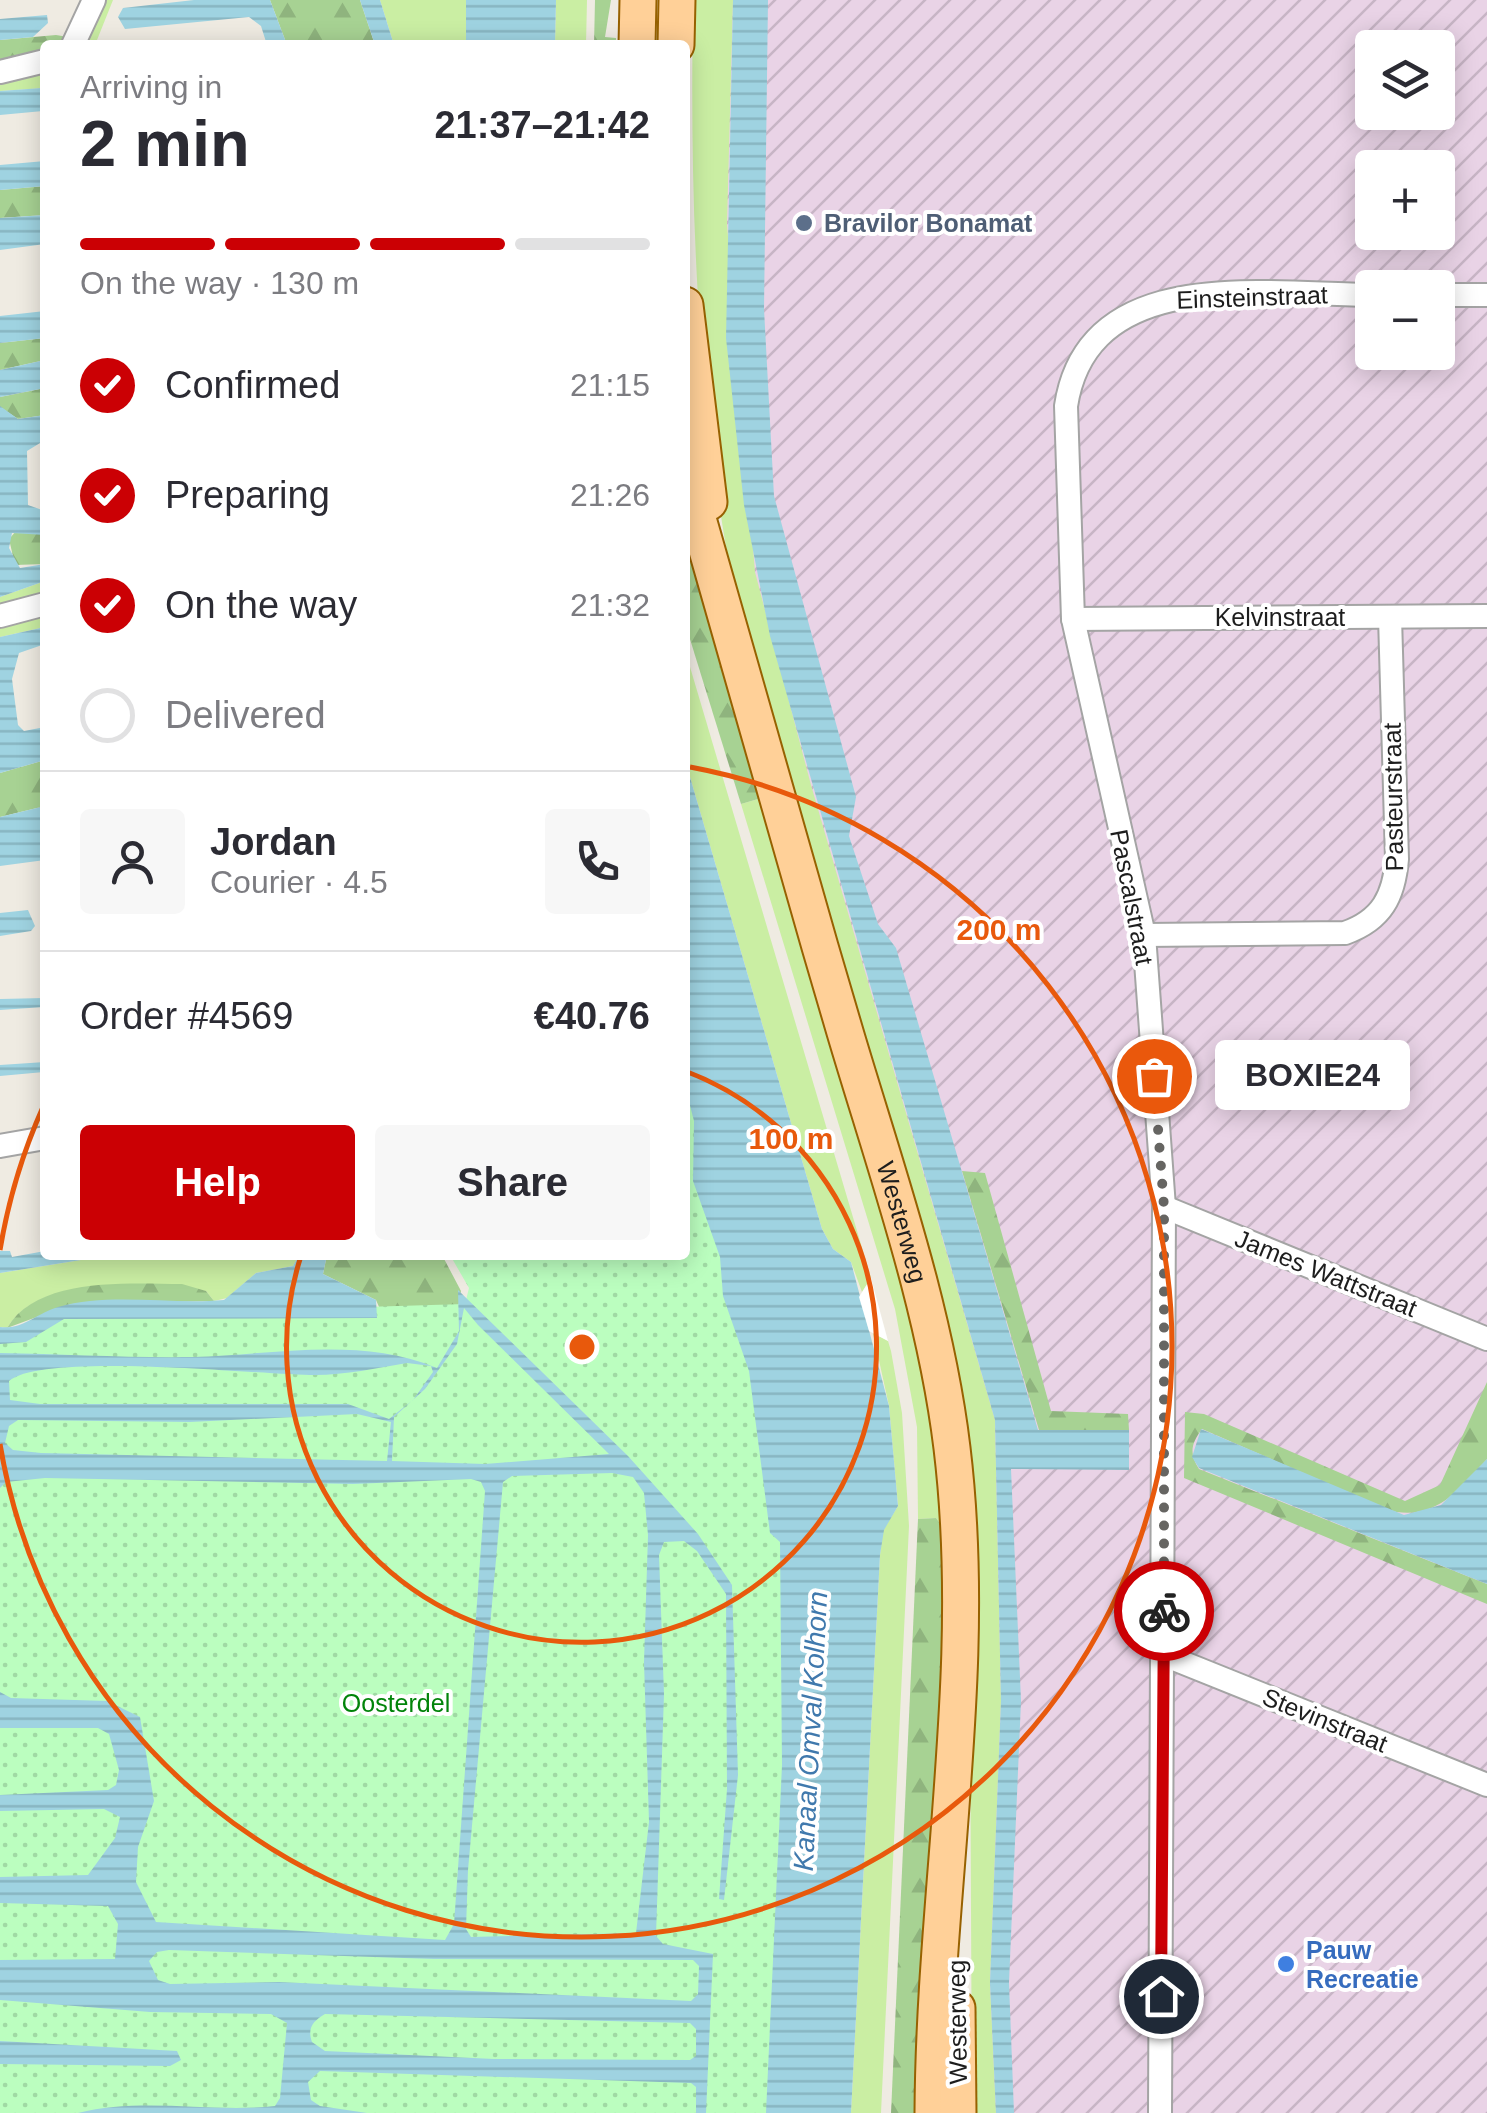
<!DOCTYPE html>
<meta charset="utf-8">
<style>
:root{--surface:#fff;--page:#f7f7f7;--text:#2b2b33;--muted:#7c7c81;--line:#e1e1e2;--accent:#cb0004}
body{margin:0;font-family:Helvetica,sans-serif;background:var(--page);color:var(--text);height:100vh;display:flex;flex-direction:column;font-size:38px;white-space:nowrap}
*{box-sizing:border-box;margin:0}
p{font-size:32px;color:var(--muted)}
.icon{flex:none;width:55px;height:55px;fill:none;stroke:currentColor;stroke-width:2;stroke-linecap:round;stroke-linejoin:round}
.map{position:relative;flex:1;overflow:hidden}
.sheet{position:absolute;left:40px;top:40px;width:650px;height:1220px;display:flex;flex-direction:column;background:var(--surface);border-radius:10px;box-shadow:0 5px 25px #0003}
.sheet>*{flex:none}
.buttons{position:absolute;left:1355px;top:30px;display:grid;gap:20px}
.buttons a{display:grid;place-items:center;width:100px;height:100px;border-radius:10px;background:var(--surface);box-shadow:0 5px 25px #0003;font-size:50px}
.pin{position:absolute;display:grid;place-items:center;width:85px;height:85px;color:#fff;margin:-42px;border:5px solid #fff;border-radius:50%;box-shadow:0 2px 10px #0007}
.courier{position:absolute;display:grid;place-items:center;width:100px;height:100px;margin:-50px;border:8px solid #cb0004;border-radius:50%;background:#fff;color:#222;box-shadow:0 2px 12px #0007}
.bubble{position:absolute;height:70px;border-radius:10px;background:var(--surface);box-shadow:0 5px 25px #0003;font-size:32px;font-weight:700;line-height:70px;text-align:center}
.headline em{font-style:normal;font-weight:700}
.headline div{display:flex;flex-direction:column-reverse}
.headline{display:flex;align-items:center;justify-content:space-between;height:170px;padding:0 40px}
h1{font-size:65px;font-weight:700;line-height:75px}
.bar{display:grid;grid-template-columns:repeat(4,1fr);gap:15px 10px;align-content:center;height:120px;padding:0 40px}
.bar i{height:12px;border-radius:8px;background:var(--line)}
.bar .on{background:var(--accent)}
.bar p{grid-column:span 4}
.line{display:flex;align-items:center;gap:25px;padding:0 40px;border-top:2px solid var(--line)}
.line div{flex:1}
.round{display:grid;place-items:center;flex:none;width:105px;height:105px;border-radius:10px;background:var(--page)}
ol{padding:0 40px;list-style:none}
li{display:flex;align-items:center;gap:30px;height:110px}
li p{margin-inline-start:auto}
li .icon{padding:10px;border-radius:50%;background:var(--accent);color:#fff;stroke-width:4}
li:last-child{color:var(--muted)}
li i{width:55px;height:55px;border:5px solid var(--line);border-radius:50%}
.primary-button{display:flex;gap:20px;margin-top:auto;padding:20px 40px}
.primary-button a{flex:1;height:115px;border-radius:10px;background:var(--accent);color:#fff;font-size:40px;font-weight:700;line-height:115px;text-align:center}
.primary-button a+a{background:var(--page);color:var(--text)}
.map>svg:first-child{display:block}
.industrial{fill:url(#industrial-furrows);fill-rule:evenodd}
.grass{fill:#caeea3}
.forest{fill:url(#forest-firs)}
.park{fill:url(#park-dots)}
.water{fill:url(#water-rules);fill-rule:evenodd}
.pier{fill:#fff}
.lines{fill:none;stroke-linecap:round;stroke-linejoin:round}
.street-casing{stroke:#a4a4a4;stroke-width:26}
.primary-casing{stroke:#976100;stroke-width:39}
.street{stroke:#fff;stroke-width:22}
.primary{stroke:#ffd098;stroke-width:35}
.done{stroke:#666562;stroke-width:10;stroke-dasharray:0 18}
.route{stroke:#cb0004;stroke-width:12}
.ring{fill:none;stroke:#e8590c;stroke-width:5}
.service-dot{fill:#5c6f8a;stroke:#fff;stroke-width:4}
.shop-dot{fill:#3f7fe0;stroke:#fff;stroke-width:4}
.labels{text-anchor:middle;stroke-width:8;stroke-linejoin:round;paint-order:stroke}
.service-label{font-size:25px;font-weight:bold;fill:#4e5e75;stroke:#fff;text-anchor:start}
.street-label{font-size:25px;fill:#1d1d1d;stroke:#fff}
.park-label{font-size:25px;fill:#02840a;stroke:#fff}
.shop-label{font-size:25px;font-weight:bold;fill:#366cbe;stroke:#fff;text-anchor:start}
.water-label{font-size:28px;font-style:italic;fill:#4079ad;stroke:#fff}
.centre{fill:#e8590c;stroke:#fff;stroke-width:5}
.ring-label{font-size:30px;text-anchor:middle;font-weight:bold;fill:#e8590c;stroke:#fff;stroke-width:8;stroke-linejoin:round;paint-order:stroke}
</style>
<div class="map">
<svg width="1487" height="2113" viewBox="0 0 1487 2113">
<defs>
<pattern id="industrial-furrows" width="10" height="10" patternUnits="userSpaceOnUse" patternTransform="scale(2.5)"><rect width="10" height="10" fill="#e9d3e6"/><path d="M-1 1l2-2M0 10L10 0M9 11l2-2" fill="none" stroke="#c7b5c5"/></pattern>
<pattern id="forest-firs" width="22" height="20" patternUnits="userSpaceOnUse" patternTransform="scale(2.5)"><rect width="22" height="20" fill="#a7d293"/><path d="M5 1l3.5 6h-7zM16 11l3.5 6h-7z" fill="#8fb47e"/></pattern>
<pattern id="park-dots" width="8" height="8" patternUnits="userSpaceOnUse" patternTransform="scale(2.5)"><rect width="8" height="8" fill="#bbfebf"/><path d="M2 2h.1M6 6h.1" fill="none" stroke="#a0d9a4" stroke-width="1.8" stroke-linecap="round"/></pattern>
<pattern id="water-rules" width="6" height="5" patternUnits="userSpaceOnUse" patternTransform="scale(2.5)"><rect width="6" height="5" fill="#9fd3e1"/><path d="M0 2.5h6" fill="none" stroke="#88b5c1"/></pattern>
</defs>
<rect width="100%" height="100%" fill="#efebe2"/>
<path class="industrial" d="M709,0h778v2113h-505l3,-587 -249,-984zM1372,48h66v64h-66zM1372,168h66v64h-66zM1372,288h66v64h-66z"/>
<g class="grass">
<polygon points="101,0 113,0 95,45 86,45"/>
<polygon points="380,0 466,0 466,45 394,45"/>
<polygon points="556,0 587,0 586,45 555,45"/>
<path d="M693,0h40l-6,224 28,348 56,213 184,635 6,281 -11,282 6,130h-24l-2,-409 5,-155 -247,-991c-33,-184 -38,-371 -35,-558z"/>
<polygon points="45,68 45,88 0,91 0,78"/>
<polygon points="45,581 45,599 0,610 0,597"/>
<polygon points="45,610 45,627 0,637 0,622"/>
<polygon points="685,650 871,1278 862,1292 851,1262 833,1249 822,1229 685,760"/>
<polygon points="765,797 918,1331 948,1534 936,1518 918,1519 917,1427 895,1309 741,804"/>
<path d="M112,1255h187l-6,11 -37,7 -29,25 -13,3 -8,-10c-55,-4 -165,-20 -199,37l-7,-1v-54z"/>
<polygon points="873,1333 888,1341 891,1351 902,1413 909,1526 881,2113 851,2113 880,1555 883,1530 898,1506 889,1406"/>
</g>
<g class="forest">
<polygon points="270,0 360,0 375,45 287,45"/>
<polygon points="595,0 611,0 605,37 616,38 616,45 594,45"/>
<polygon points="56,35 68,37 61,45 45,45 45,54 0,65 0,40"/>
<polygon points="45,186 45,215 0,218 0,190"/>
<polygon points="45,338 45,360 0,370 0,343"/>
<polygon points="45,388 45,415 18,419 0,407 0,397"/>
<polygon points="685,515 765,797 741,804 685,623"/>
<polygon points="17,530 45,535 45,564 15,565 9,539"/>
<polygon points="45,760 45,806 0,817 0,773"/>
<polygon points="962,1171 985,1173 1051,1411 1128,1414 1129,1430 1039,1430"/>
<polygon points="327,1255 442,1255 461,1291 456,1320 399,1353 376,1300 323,1274"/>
<path d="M182,1284l24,7 8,10 -142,3 -65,24c31,-52 122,-44 175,-44z"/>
<path d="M1487,1382v77c-28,33 -56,65 -102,50l-183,-80c-11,15 -13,24 -3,40l288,115v20l-303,-126 1,-66 19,2 201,87 35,-16z"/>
<polygon points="936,1518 948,1534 923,2113 891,2113 918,1519"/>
</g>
<polygon class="park" points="685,1082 763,1399 795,1623 772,2113 0,2113 0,1339 65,1316 465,1304 469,1288 450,1255 685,1255"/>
<g class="water">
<polygon points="194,0 270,0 287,45 267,45 261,26 249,17 125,29 118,17 123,8"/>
<polygon points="360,0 380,0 394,45 375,45"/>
<polygon points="466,0 556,0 555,45 466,45"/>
<polygon points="733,0 768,0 764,309 774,496 856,797 849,836 878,924 896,948 1038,1430 1129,1430 1129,1470 1011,1469 1021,1701 1009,1983 1014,2113 996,2113 990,1983 1001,1701 995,1420 770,636 744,505 726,338"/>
<polygon points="47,15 48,23 33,37 0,40 0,19"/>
<polygon points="42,88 43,111 0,115 0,91"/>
<polygon points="45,161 45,186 0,190 0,165"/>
<polygon points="45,215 45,244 0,250 0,218"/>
<polygon points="45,311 45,338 0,343 0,316"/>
<polygon points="45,360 45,388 0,397 0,370"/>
<polygon points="0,406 18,419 45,415 45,440 27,451 28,505 45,511 45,535 12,533 9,548 20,568 45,564 45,581 0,597"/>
<polygon points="45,627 45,644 19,653 12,679 18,725 24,731 45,727 45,760 0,773 0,637"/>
<polygon points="685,760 822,1229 833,1249 851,1262 889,1406 898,1506 884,1530 880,1555 851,2113 766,2113 782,1765 780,1542 770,1533 749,1371 723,1296 720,1257 693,1181 694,1121 685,1086"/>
<polygon points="45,806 45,860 0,866 0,817"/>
<polygon points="28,910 35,926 31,931 0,936 0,913"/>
<polygon points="45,998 44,1007 0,1010 0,999"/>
<polygon points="45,1062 44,1072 0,1076 0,1065"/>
<polygon points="0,1251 10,1251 12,1257 45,1251 45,1255 112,1255 0,1273"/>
<path d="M299,1255h28l-4,19 53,26 1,18 -313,1 -38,23 -26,2v-17c23,3 37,-14 58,-20 52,-15 113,-2 166,-7l32,-27 37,-7z"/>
<path d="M458,1290l170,166 70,78 34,51 6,190 -14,125 -5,-1 8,-110 -1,-195 -29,-43 -13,-10 -20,1 -5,13 5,139 -8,242 7,8 50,10 -7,159h-10v-26l-5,-4 -371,-12 -12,11 3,18 9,6 47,7h-289c64,-16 133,0 197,-7l5,-8 7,-75 -16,-9 -121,-2 -150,-12v-40l115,-1 3,-35 -10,-18 -108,-3v-26l88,-2 27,-37 5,-21 -16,-8 -104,2v-16l108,-5 8,-5 3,-15 -10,-36 -11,-6h-98v-36l11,6 96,3 33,16 14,84 -16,46 -2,35 20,40 289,18 9,-16 31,-433 -4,-9 -10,-3 -118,5 -308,-6 -39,4 -6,6v-135c64,1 128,5 193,4 80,-2 166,-21 244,11l22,-37zM464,1308l14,17 131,129 -124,10 -93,-3 2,-44 31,-28 32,-45zM407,1363l24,3 2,6 -20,28 -24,19 -41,-15h-308l-30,-4 -1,-19c34,-30 252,-6 306,-6 30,0 62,-7 92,-12zM357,1414l34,8 -4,39 -346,-8 -28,-3 -8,-7 4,-17 9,-6 172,2zM612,1473l21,4 11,16 4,42 -4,127 5,160 -13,111 -165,4 -5,-8 2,-59 35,-388 9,-6zM169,1950l265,9 259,1 6,6 -1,28 -7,7 -412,-19 -109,2 -12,-4 -9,-19 8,-9zM325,2014l365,9 6,6v27l-6,4 -196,-1 -169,-8 -13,-9c-5,-14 1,-21 13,-28z"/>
<polygon points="1201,1429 1404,1515 1441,1505 1487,1459 1487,1584 1199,1468 1192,1457"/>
<polygon points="0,2041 177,2051 181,2060 170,2066 0,2064"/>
</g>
<polygon class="pier" points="871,1278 888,1341 869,1331 859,1297"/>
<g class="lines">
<defs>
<g id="street">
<polyline points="73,45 94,0"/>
<polyline points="0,72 45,61"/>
<polyline points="1438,295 1487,295"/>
<polyline points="0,616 45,604"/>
<polyline points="1073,619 1487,616"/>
<path d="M1144,935l201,-2c37,-13 49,-37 52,-74l-7,-242"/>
<polyline points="0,1146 45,1138"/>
<polyline points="1164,1207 1487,1339"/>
<polyline points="1164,1655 1487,1785"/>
<path d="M1160,2113l4,-906 -20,-272 -71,-316 -7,-213c22,-143 201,-111 306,-111"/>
</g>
<g id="primary">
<polyline points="637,45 638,0"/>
<polyline points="676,45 677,0"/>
<polyline points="685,305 709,502"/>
<path id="s1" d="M685,473c53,186 105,373 160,559 40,135 90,275 107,416 27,221 -18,444 -19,665"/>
<polyline points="957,2008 958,2113"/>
</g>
</defs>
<use href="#street" class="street-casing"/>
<use href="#primary" class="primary-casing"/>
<use href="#street" class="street"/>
<use href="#primary" class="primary"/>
</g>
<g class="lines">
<polyline class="done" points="1154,1076 1164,1207 1164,1611"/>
<polyline class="route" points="1161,1996 1164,1611"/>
</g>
<g class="ring">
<path d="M685 1071A295 295 0 1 1 301 1256"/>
<path d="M0 1250A590 590 0 0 1 43 1107M690 767A590 590 0 1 1 0 1444"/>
</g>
<circle class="service-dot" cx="804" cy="223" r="10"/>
<circle class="shop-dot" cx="1286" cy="1964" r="10"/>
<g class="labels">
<g class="service-label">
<text x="824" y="232">Bravilor Bonamat</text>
</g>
<g class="street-label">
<text transform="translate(1252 297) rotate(-2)" y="9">Einsteinstraat</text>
<text x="1280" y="626">Kelvinstraat</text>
<text transform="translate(1393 797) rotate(-91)" y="9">Pasteurstraat</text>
<text transform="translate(1132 897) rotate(79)" y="9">Pascalstraat</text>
<text dy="9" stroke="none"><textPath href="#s1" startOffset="780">Westerweg</textPath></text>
<text transform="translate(1326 1273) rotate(22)" y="9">James Wattstraat</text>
<text transform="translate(1325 1720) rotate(22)" y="9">Stevinstraat</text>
<text transform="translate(957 2022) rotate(-91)" y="9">Westerweg</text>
</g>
<g class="park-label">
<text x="396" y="1712">Oosterdel</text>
</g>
<g class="shop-label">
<text x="1306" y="1959">Pauw<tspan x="1306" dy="29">Recreatie</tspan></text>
</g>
<g class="water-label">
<text transform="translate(810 1731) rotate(-87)" y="10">Kanaal Omval Kolhorn</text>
</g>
</g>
<circle cx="582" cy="1347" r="15" class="centre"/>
<g class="ring-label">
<text x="999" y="940">200 m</text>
<text x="791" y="1149">100 m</text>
</g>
</svg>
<div class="buttons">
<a><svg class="icon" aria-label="layers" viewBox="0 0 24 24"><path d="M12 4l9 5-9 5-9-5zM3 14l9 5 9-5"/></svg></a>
<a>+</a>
<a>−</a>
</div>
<div class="pin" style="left:1154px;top:1076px;background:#ea580c"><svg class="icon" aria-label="bag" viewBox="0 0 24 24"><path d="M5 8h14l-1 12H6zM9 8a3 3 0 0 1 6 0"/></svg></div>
<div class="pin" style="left:1161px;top:1996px;background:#1f2937"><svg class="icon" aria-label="home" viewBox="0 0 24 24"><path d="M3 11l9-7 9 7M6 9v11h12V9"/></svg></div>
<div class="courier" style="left:1164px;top:1611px"><svg class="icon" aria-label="bike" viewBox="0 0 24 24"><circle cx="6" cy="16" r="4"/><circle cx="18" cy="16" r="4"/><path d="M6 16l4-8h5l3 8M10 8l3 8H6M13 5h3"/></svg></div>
<div class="bubble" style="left:1215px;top:1040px;width:195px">BOXIE24</div>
<section class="sheet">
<div class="headline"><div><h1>2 min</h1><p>Arriving in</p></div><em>21:37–21:42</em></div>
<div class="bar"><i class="on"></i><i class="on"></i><i class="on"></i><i></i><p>On the way · 130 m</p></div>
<ol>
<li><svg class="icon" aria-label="check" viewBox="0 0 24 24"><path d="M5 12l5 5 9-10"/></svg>Confirmed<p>21:15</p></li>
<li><svg class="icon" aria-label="check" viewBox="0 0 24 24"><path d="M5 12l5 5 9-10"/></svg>Preparing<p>21:26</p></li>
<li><svg class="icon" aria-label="check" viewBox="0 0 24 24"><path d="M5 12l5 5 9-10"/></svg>On the way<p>21:32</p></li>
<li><i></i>Delivered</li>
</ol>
<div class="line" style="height:180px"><a class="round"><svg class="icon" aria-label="person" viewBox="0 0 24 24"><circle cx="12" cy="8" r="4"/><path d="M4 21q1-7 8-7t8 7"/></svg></a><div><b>Jordan</b><p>Courier · 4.5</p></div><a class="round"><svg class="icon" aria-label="phone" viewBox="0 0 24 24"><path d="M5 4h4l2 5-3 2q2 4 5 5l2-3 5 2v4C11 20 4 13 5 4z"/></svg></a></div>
<div class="line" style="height:130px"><div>Order #4569</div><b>€40.76</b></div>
<div class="primary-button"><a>Help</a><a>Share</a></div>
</section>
</div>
